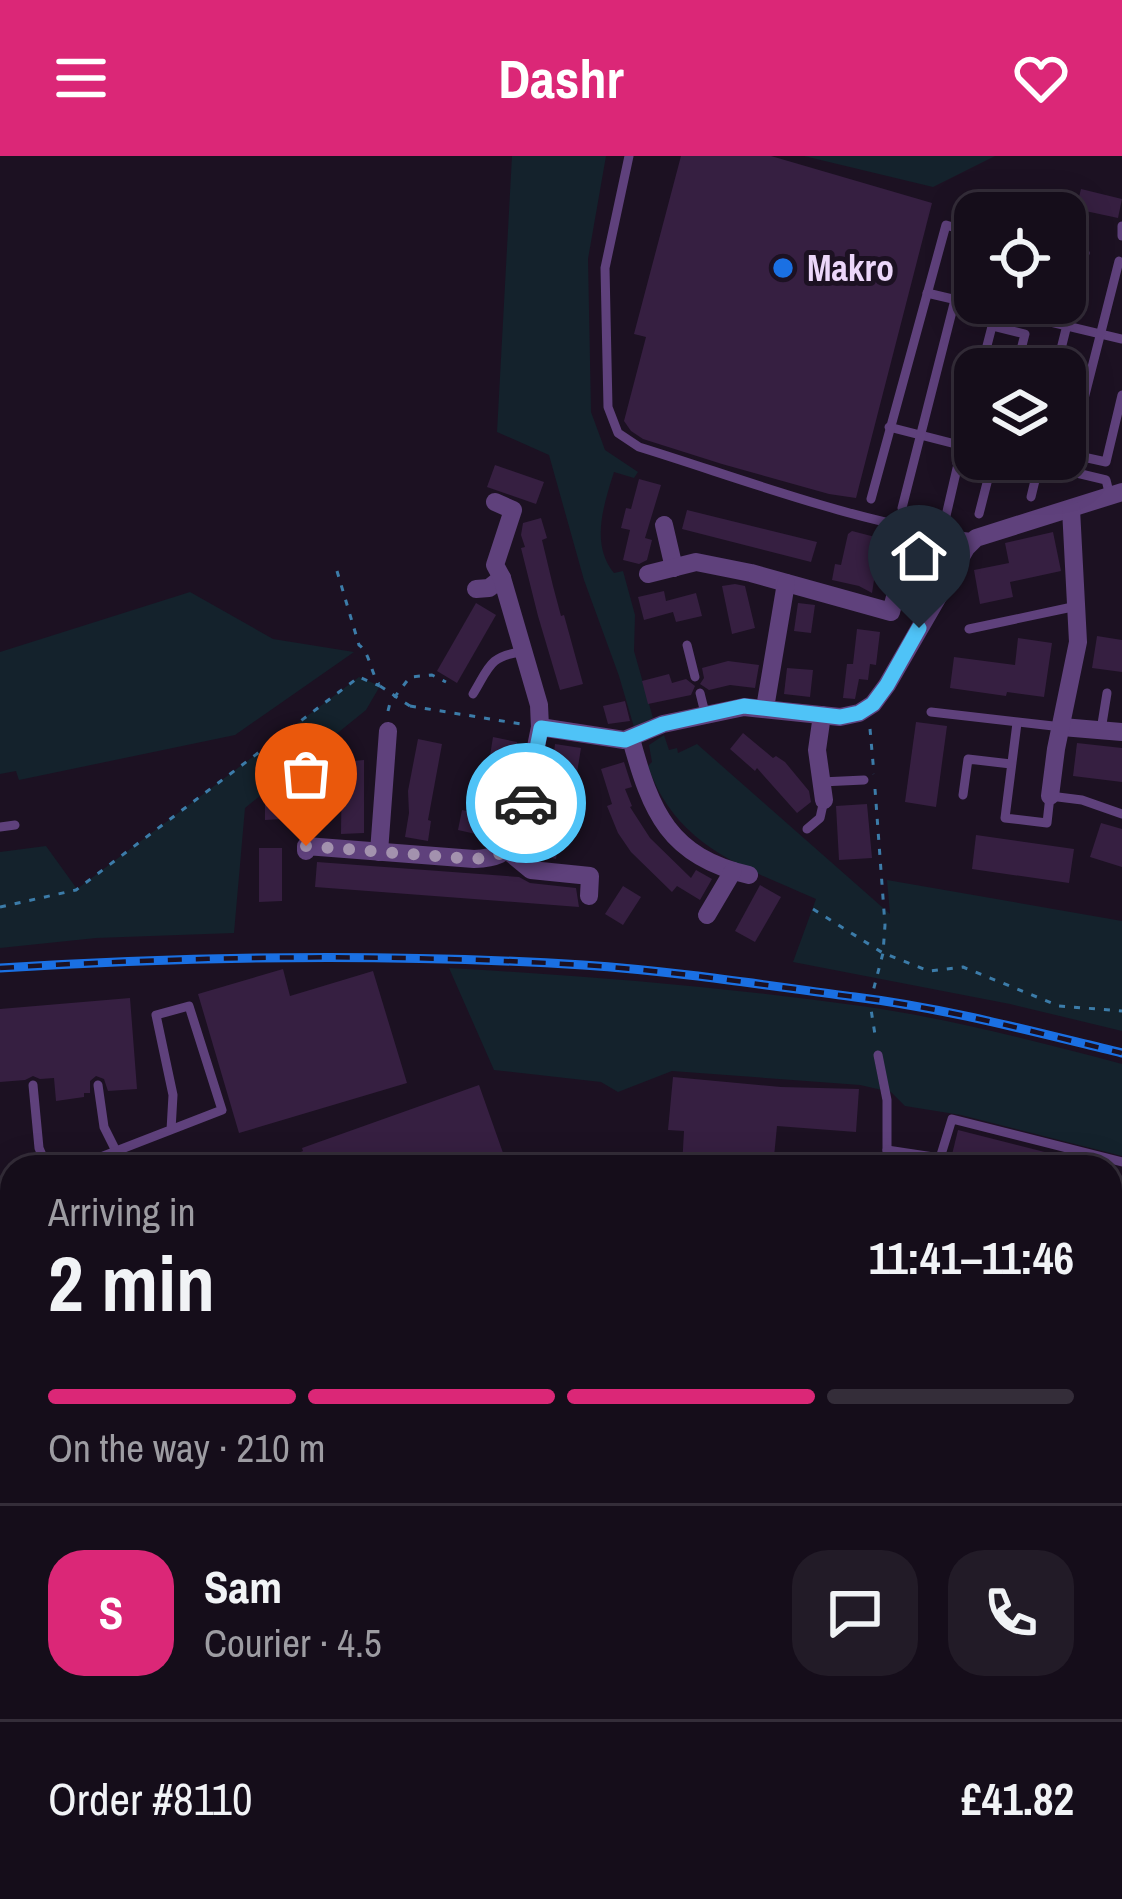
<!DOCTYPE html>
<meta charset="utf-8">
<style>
:root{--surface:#150d1a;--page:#221b27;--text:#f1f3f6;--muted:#9d9ca2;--line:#342d39;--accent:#db2777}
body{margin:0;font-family:"Archivo Narrow",sans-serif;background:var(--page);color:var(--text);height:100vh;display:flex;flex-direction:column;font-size:45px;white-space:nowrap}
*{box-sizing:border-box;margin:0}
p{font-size:39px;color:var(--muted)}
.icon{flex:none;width:66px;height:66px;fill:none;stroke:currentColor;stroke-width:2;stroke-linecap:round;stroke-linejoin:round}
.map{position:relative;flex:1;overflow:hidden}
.side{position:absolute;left:0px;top:999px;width:1122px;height:744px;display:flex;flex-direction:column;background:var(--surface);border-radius:36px 36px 0 0;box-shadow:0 6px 30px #0003,0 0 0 3px var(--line)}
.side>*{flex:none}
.fabs{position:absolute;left:954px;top:36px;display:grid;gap:24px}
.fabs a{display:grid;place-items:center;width:132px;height:132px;border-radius:24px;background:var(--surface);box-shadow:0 6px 30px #0003,0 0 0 3px var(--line);font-size:60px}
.pin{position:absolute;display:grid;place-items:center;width:102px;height:102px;color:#fff;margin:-123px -51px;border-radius:50% 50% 50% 0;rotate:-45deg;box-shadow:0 0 12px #0007}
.pin .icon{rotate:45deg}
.courier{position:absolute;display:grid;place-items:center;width:120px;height:120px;margin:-60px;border:9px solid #4fc3f7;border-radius:50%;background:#fff;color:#222;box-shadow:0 3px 15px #0007}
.summary em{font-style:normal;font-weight:700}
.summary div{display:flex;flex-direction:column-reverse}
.summary{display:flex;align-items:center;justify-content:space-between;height:204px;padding:0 48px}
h1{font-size:78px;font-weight:700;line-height:90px}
.bar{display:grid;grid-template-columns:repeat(4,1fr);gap:18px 12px;align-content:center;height:144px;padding:0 48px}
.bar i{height:15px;border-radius:9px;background:var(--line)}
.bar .active{background:var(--accent)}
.bar p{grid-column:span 4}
.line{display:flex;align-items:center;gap:30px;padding:0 48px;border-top:3px solid var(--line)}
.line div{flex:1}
.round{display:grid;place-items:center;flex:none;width:126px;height:126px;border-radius:36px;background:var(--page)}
header{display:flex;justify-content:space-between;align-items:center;height:156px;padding:0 48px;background:var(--accent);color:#fff;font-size:54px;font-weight:700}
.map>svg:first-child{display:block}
.green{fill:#14222c}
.building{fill:#361f41}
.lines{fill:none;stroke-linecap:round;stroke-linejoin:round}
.path{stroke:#3c7ca9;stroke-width:3;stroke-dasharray:6 9;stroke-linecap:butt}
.service{stroke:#5f417c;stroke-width:9}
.minor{stroke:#5f417c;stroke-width:18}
.primary{stroke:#ee6ae1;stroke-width:27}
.trunk{stroke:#ee64a0;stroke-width:30}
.motorway{stroke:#ed5f60;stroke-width:33}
.rail-casing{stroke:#1a70e3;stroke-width:9}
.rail{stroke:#1c1122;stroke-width:4.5;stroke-dasharray:14;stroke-linecap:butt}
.path-bridge{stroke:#3c7ca9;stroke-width:3;stroke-dasharray:6 9;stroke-linecap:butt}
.done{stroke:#a392ae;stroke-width:12;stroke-dasharray:0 21.6}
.route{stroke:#4fc3f7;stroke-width:15}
.poi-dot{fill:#1a70e3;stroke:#1c1122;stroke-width:4.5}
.labels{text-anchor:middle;stroke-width:10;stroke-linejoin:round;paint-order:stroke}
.poi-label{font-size:36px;font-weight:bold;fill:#ecd7fa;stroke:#1c1122;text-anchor:start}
</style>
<header><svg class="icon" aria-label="menu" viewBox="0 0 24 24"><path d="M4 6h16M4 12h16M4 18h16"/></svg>Dashr<svg class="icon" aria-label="heart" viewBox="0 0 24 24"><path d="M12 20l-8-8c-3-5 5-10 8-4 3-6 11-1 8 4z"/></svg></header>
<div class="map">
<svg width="1122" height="1743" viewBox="0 0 1122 1743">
<rect width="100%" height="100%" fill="#1c1122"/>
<g class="green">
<path d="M512,0h94l-18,103 3,153 14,38 33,22 -4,6 -20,-6c-10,32 -24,72 0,101l9,-2 12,44 -1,36 19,67 -19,9 -15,-51 -35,-96 -35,-125 -52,-23z"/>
<polygon points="804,0 995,0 933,31"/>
<polygon points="190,436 273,483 354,496 235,579 19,624 16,615 0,618 0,496"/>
<polygon points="359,521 380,530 366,554 245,652 234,777 96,782 0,792 0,696 46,690 77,733"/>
<path d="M664,579l5,15 8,-2 1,5 19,-9 193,170 -3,-34 235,41v110l-112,-27 -217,-42 23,-63c-72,-32 -140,-52 -168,-133l4,-4 -3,-17z"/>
<path d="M449,812c138,8 276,19 412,38 86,12 178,36 261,58v92l-161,-41 -56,-9 -14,-14 -31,-7 -188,-14 -54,21 -17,-10 -107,-12z"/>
</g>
<g class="building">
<polygon points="681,0 771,0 932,47 856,342 829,338 722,308 643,283 631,275 624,265 646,181 634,178"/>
<polygon points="1081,33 1122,43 1118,62 1076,53"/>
<polygon points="495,309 544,326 536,348 487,331"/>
<polygon points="639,323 661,329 645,382 652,384 647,404 639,408 623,404 630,374 621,372 626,352 631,353"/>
<polygon points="687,354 817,386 811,406 682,373"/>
<polygon points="541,362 547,382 542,384 553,430 561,460 564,459 583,528 560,534 538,460 521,392 525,391 521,379 523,367"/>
<polygon points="852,375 879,382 873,404 877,405 872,437 859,430 832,424 835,408 841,409 848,378"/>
<polygon points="1053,376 1061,415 1010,426 1013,441 980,448 974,414 1009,407 1005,387"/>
<polygon points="735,428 745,430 755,472 732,478 722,430"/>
<polygon points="664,435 666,445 696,437 702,460 676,466 673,456 644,464 638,441"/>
<polygon points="476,447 496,459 457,527 437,515"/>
<polygon points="798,447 815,449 811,477 794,475"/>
<polygon points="857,473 880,476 876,509 870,508 868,524 859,523 855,543 843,542 847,508 853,508"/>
<polygon points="1097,480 1122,484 1122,516 1092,512"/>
<polygon points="1018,482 1052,487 1044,541 1007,536 1006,540 950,532 954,501 1015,509"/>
<polygon points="728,505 759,509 755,532 730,529 709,534 700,528 704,522 702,512"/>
<polygon points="787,512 813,514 810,541 784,538"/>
<polygon points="669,518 672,527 686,523 695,530 691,539 648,548 642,525"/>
<polygon points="625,545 630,565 608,568 603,550"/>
<polygon points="916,566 947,570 936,651 905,646"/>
<polygon points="743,577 773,602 776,600 785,606 809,635 811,646 797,657 757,612 755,615 730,593"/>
<polygon points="493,581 517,586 505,635 485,631"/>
<polygon points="418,583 442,588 428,664 431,665 428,685 405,681 409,657 408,635"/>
<polygon points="1077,587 1122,592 1122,626 1073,620"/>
<polygon points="555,588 581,592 577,617 552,613"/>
<polygon points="364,604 364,677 341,678 342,606"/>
<polygon points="624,606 632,631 625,633 632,650 630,651 650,682 691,722 696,714 712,723 700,744 677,730 672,736 631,696 618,677 607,650 612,648 601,613"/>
<polygon points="293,638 315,638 315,661 265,664 265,647 293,646"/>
<polygon points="544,648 564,652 556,703 532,697"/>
<polygon points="867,648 872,702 839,704 836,650"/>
<polygon points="462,654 506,664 503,678 498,683 458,674"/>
<polygon points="1101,667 1122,673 1122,711 1090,701"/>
<polygon points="976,679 1074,693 1069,727 972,713"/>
<polygon points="259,692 282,692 282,745 259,746"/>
<polygon points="317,706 519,721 530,727 576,732 579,751 315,731"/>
<polygon points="760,729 781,741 755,786 735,775"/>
<polygon points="623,730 641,741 623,769 605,758"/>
<polygon points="283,813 290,840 373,815 407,927 239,977 198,838"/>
<polygon points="130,842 137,933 108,935 104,923 96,920 90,925 90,937 84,937 84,941 56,945 54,922 40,923 33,920 25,924 0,926 0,853"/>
<polygon points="673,921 781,931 859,933 856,976 777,970 773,1011 682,1011 684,975 668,974"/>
<polygon points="479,929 508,1011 264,1011 303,995 302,992"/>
<polygon points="958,974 1100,1010 1100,1011 949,1011"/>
<polygon points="0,1188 12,1194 12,1274 0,1268"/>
<polygon points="1122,1295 1122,1388 1110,1382 1110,1318"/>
<polygon points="1110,1589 1122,1596 1122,1641 1116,1652 1122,1656 1122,1678 1110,1671"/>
<polygon points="189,1731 259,1731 253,1743 214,1743"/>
<polygon points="803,1731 912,1731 906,1743 798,1743"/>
<polygon points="947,1731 1025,1731 1019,1743 941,1743"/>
</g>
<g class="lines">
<g class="path">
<path d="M337,415l22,74c11,8 11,26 20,39"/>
<polyline points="410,550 521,568"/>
<polyline points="388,555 390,547 410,521 432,519 446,526"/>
<polyline points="870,573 874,618"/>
<polyline points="875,633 885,769 883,797 870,847 876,885"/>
<polyline points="0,751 76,734 359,521 380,530"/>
<polyline points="813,753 883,797 929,815 963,811 1059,850 1122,855"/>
<polyline points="574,1743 588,1731"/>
</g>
<g class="service">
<path d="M629,0l-24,112 3,139 10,26 21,14c107,33 225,79 337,91"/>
<polyline points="1122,70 1122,80"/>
<polyline points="927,137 1122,183"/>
<polyline points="992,170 1025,178 1016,213"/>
<polyline points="981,213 998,147"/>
<polyline points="1056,213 1085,97"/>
<polyline points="889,271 975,293"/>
<polyline points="1065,297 1106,306 1122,239"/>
<polyline points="1070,298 1119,105"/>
<polyline points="1018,303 1106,324 1110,340"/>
<polyline points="957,307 990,315 979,358"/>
<polyline points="1031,341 1039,308"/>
<polyline points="871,343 946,69 972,77 902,352"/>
<polyline points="945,364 975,235"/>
<polyline points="969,473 1077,450"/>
<polyline points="687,489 695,521"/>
<polyline points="700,537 705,557"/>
<path d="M473,538c16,-26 16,-38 48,-42"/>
<polyline points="931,556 1062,571"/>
<polyline points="1017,567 1005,662 1047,667 1050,640 1082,644 1122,658"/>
<polyline points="1101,574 1107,537"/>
<polyline points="821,626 864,624"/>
<polyline points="963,639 968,603 1011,608"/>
<polyline points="0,671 15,669"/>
<polyline points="807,673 820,662 824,644"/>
<polyline points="878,899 887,944 887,1011"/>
<polyline points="33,929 39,992 47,1011"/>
<polyline points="98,929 104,971 116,995"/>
<polyline points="887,994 940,1002 952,963 1122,1006"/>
<polyline points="75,1011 222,954 189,850 156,859 173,939 171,974"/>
<polyline points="0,1040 12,1036"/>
<polyline points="1110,1073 1122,1029"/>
<polyline points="1110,1407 1122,1412"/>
<polyline points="1110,1449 1122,1448"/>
<polyline points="1110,1544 1122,1551"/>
<polyline points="0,1561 12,1570"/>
<polyline points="1110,1578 1122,1584"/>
<polyline points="300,1743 314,1733"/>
<polyline points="457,1743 464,1731"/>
</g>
<g class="minor">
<polyline points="664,369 674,412"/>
<polyline points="648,418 696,406 751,417 891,456 907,396"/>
<polyline points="476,433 489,432 502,422"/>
<polyline points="765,552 786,427"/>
<polyline points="822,559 817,594 824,644"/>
<polyline points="540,571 624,584 663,568 744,551 840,561 859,557 873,548 887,529 966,392 976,382 1122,336"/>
<polyline points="1062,571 1122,576"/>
<path d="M631,583c20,73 38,118 118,136"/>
<polyline points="1050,640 1056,593 1078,486 1071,353"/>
<path d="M306,695v-5l168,13c21,-1 32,-4 44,-23l22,-109 -1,-22 -37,-127 -7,-13 18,-55 -18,-8"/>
<polyline points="508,695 531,714 590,720 589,740"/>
<polyline points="379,696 388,575"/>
<polyline points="707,759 733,715"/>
<polyline points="0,1405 12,1411"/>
<polyline points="0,1509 12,1486"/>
</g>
<g class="primary">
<polyline points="0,1142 12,1148"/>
<polyline points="1110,1724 1122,1730"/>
</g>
<g class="trunk">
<polyline points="1110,1169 1122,1151"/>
<polyline points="1110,1199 1122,1180"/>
<polyline points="621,1743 634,1731"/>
<polyline points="655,1743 667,1731"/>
</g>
<polyline class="motorway" points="25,1731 42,1743"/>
<defs>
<path id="rail" d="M0,812c194,-12 389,-15 583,-3 91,6 181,20 272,32 90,11 179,35 267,56"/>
</defs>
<use href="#rail" class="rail-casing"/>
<use href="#rail" class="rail"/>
<polyline class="path-bridge" points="380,530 410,550"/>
</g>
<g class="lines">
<path class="done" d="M306,690l168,13c42,-3 44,-19 52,-56"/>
<polyline class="route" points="526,647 541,572 625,584 663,568 744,550 840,561 859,557 873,548 887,529 919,472"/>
</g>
<circle class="poi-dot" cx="783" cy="112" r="12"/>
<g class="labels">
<g class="poi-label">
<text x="807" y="125">Makro</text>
</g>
</g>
</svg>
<div class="fabs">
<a><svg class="icon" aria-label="locate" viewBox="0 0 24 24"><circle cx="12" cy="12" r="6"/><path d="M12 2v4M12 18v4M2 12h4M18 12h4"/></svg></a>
<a><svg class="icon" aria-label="layers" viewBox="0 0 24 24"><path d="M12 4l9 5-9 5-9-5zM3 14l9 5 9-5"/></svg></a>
</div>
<div class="pin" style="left:306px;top:690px;background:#ea580c"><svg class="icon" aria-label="bag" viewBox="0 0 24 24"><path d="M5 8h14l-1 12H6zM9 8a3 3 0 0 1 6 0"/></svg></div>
<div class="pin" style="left:919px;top:472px;background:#1f2937"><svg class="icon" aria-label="home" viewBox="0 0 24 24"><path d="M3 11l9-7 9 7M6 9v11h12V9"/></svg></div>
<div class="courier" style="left:526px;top:647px"><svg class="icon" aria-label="car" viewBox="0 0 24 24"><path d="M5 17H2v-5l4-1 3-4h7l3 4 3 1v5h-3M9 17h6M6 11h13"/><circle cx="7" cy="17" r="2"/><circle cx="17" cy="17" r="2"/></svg></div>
<section class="side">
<div class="summary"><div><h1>2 min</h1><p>Arriving in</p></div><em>11:41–11:46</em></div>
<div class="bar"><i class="active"></i><i class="active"></i><i class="active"></i><i></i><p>On the way · 210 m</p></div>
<div class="line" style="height:216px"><b class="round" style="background:var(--accent);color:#fff">S</b><div><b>Sam</b><p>Courier · 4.5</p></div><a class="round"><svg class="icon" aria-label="chat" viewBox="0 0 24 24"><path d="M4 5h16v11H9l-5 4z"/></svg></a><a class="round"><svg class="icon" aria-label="phone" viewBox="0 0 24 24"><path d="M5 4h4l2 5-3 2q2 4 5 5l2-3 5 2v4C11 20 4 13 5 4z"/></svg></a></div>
<div class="line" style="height:156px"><div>Order #8110</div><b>£41.82</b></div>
</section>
</div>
